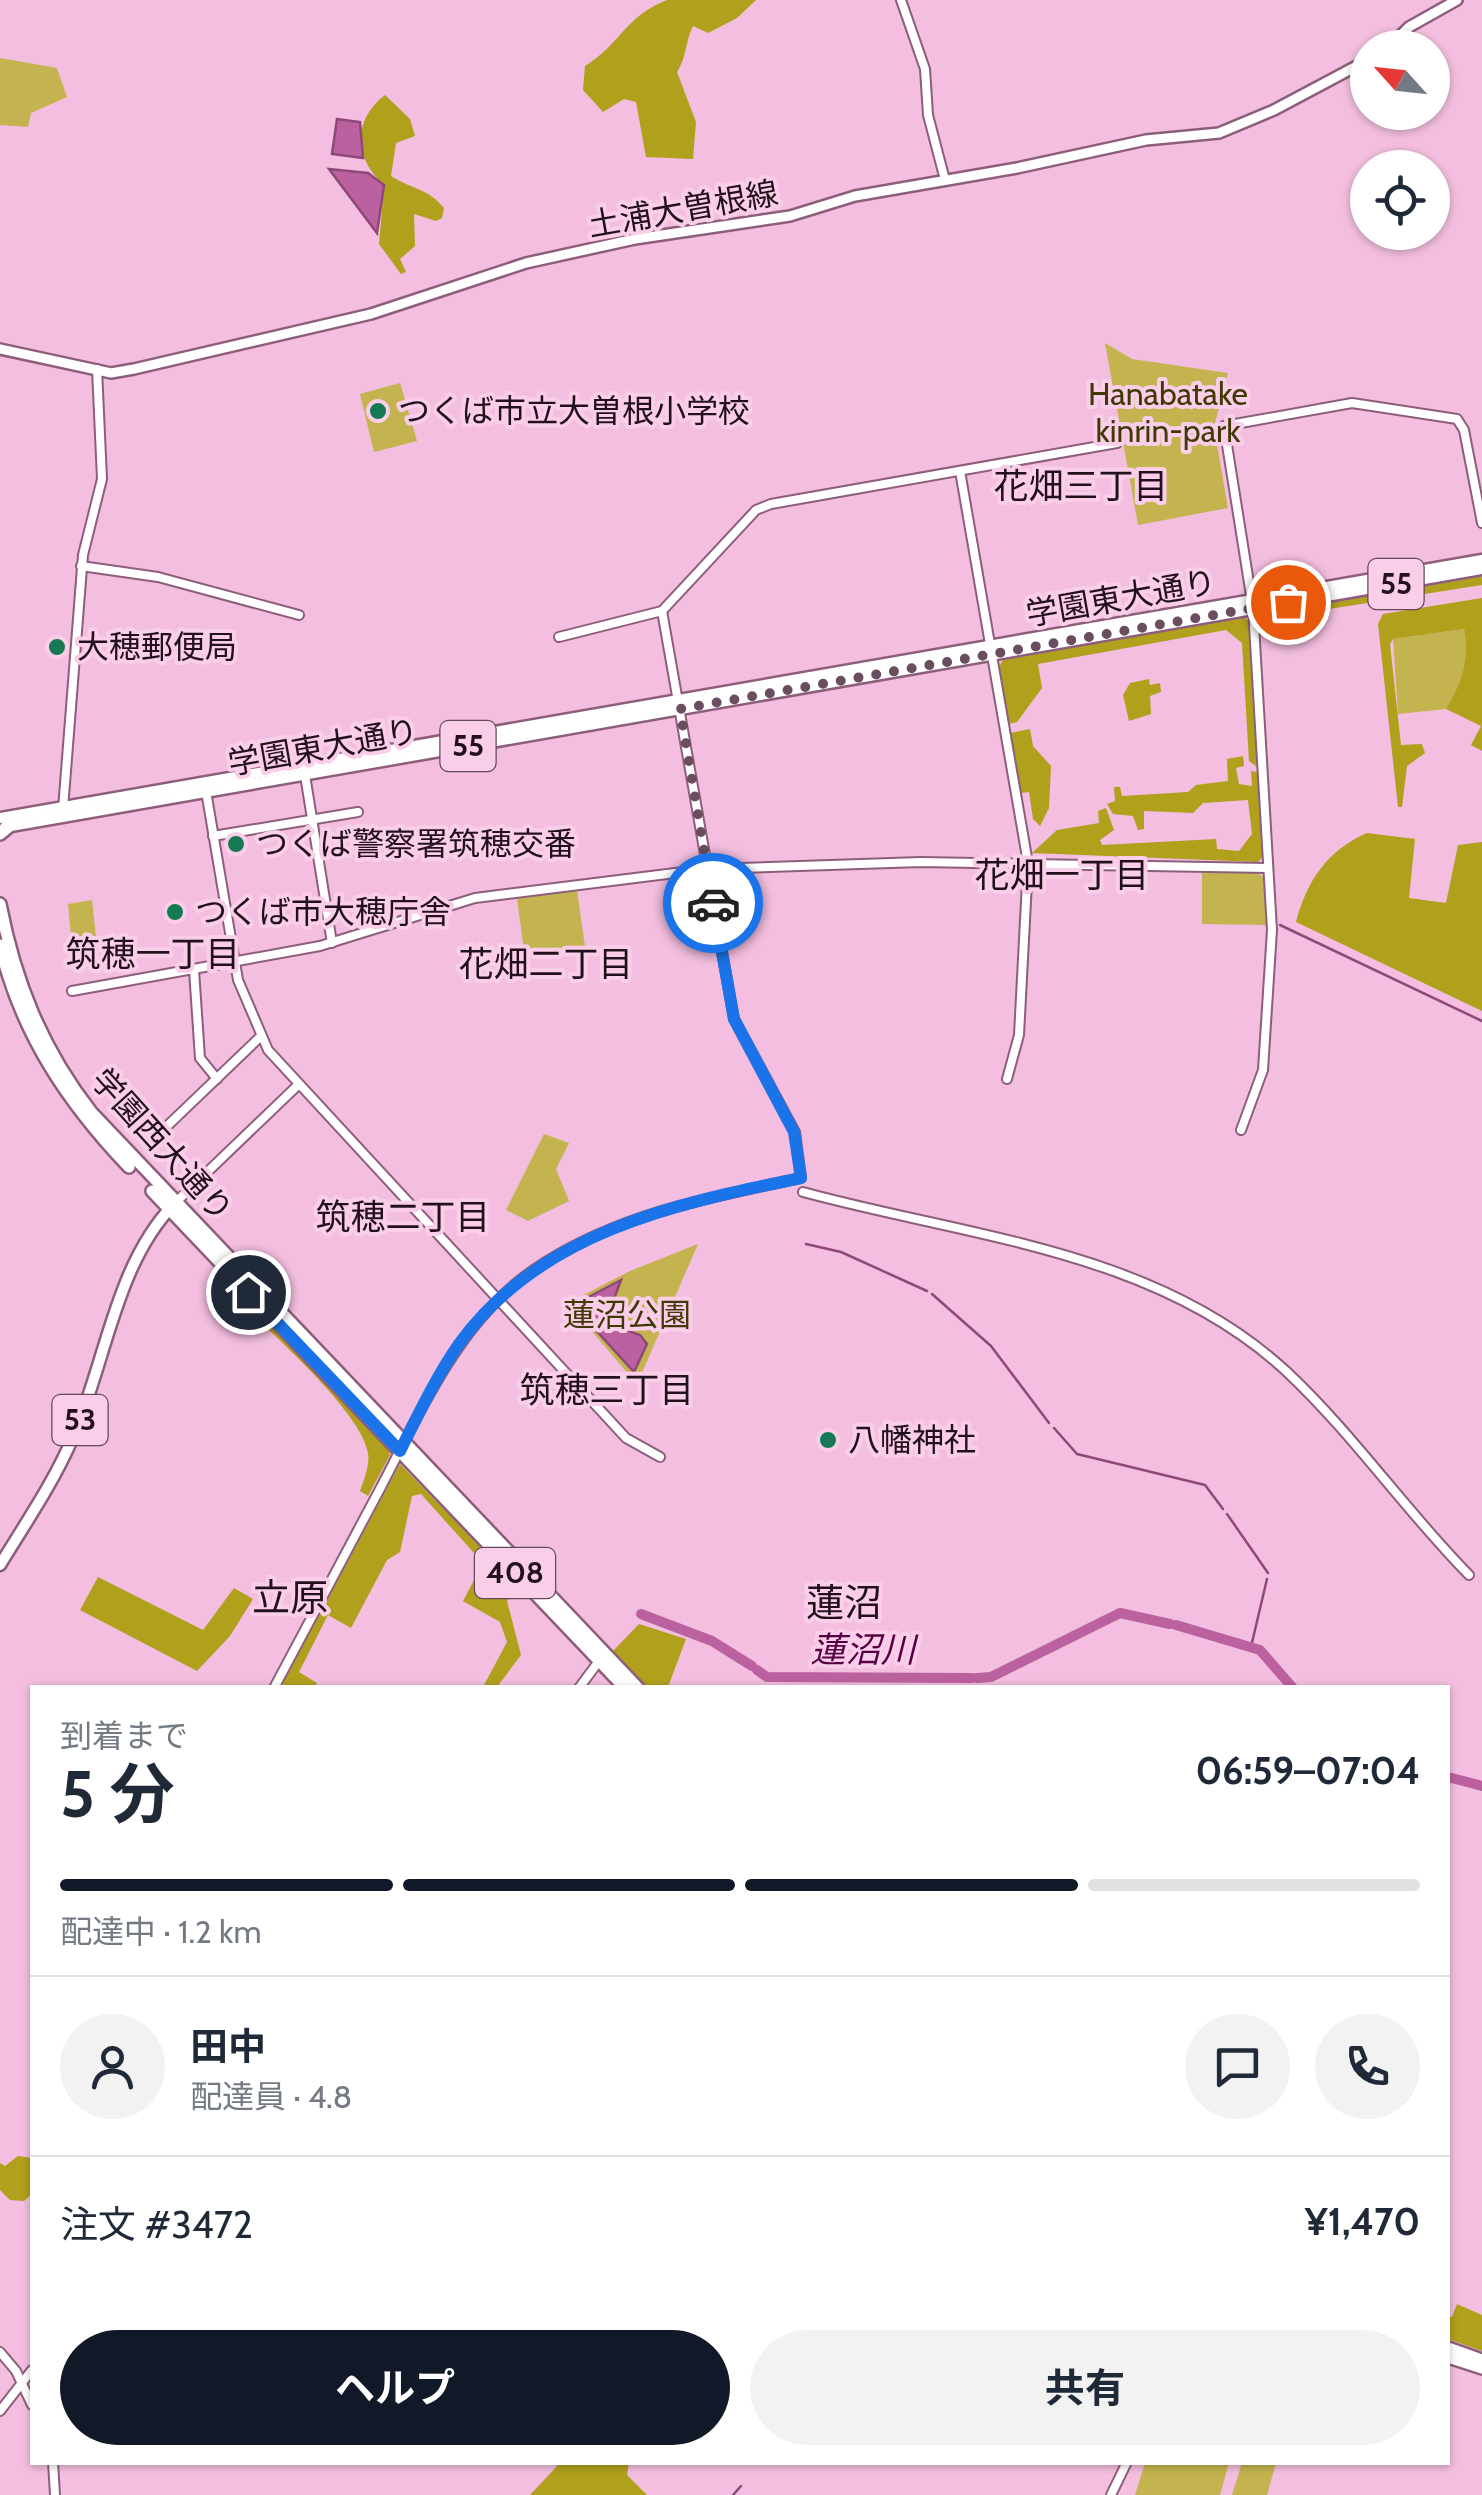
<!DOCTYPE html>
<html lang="ja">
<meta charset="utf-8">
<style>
:root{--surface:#fff;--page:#f2f2f3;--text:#1f2937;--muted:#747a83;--line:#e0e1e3;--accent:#111827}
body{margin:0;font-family:Cabin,"Noto Sans JP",sans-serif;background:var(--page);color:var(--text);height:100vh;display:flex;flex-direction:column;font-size:38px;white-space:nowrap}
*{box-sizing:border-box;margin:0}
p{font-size:32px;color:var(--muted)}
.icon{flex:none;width:55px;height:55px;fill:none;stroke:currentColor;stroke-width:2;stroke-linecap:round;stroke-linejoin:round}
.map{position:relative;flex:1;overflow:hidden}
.details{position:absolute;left:30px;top:1685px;width:1420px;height:780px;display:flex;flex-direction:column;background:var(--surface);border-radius:0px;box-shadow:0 2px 8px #0004}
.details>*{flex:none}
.needle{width:65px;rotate:297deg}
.controls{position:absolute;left:1350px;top:30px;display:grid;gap:20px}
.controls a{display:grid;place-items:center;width:100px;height:100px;border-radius:50%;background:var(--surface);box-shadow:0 2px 8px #0004;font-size:50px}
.pin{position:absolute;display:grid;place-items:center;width:85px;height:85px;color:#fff;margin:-42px;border:5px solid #fff;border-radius:50%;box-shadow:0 2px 10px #0007}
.courier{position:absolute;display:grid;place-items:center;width:100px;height:100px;margin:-50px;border:8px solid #1a73e8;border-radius:50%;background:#fff;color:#222;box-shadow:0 2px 12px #0007}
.head em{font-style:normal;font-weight:700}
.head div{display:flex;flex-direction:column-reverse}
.head{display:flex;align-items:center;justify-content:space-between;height:170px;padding:0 30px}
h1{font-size:65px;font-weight:700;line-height:75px}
.bar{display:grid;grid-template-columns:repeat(4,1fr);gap:15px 10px;align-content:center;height:120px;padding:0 30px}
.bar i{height:12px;border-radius:8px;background:var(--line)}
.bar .on{background:var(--accent)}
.bar p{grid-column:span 4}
.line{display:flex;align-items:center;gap:25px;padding:0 30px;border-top:2px solid var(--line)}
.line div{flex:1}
.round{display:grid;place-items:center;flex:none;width:105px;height:105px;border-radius:52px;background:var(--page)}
.primary-button{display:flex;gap:20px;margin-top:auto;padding:20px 30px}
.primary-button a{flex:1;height:115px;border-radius:60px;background:var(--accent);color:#fff;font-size:40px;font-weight:700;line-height:115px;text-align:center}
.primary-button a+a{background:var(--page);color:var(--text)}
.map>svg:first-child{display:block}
.green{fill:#c3b44f}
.forest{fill:#b1a01c}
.water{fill:#bc619f;stroke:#8e4978;stroke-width:2.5}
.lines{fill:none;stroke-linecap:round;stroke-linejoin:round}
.stream{stroke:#8e4978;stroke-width:2.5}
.river{stroke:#bc619f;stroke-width:10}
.tertiary-casing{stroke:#8d5e7c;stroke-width:12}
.secondary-casing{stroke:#8d5e7c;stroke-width:14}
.primary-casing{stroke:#8d5e7c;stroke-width:15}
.trunk-casing{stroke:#8d5e7c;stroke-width:16}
.tertiary{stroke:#fff;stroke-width:8}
.secondary{stroke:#fff;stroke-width:9}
.primary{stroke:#fff;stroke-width:10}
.trunk{stroke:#fff;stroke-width:11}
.done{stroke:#6b4d60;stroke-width:10;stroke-dasharray:0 18}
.route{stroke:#1a73e8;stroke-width:12}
.poi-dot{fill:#157a53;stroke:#facee9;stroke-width:4}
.labels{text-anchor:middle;stroke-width:8;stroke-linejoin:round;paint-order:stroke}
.shield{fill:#facee9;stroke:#63495a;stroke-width:2.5}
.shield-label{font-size:30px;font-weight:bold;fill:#22101c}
.street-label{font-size:32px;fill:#22101c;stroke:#facee9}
.park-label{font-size:32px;fill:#403904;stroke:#facee9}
.poi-label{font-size:32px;fill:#22101c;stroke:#facee9;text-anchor:start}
.neighbourhood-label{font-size:35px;fill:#22101c;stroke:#facee9}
.water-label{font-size:35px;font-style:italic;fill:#580044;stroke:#facee9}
.quarter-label{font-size:38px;fill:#22101c;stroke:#facee9}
</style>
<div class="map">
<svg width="1482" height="2495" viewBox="0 0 1482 2495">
<rect width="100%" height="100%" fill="#f3bedf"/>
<g class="green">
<polygon points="0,58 57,68 67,97 31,113 28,127 0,125"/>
<polygon points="1105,343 1132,359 1228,373 1214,427 1228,508 1138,525"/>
<polygon points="400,383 417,441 374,452 360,394"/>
<path d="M1464,629c6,30 -2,53 -18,80l-48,5 -5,-75z"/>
<polygon points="1202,872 1258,873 1264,878 1266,925 1202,924"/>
<polygon points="577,890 585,947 524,951 517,898"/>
<polygon points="92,900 98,956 73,958 68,904"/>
<polygon points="544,1134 569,1143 556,1169 569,1201 528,1221 506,1210"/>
<polygon points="698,1244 638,1382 635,1382 568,1303 630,1271"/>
<polygon points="1145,2463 1145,2462 1229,2463 1220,2495 1135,2495"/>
<polygon points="1242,2463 1276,2463 1267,2495 1232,2495"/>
</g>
<g class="forest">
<path d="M667,0h89l-19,18 -29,15 -15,-7c-8,16 -6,31 -16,46l19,50 -3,37 -47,-2 -10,-55 -12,-3 -21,13 -20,-22 2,-24c35,-21 39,-49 82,-66z"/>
<path d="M385,95l25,24 5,17 -19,7 -5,33c20,13 37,12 53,32l-2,10 -6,3 -22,-7 1,32 -15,13 6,13 -5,2 -22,-30 5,-59c-30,-26 -32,-65 1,-90z"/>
<polygon points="1482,576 1482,585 1258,620 1262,615"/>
<path d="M1482,598v153l-11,-6 10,-19 -35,-17c16,-27 24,-50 18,-80l-71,10 -3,5 11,101 21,-1 3,9 -18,13 -5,41h-4l-20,-183 5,-10z"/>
<polygon points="1243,617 1249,621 1257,767 1249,761 1242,643 1226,630 1038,664 1042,688 1017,722 1009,724 998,668 1003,660"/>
<polygon points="1149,679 1150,685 1160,683 1161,692 1150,696 1151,714 1129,721 1123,695 1130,683"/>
<polygon points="1030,729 1033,746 1051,766 1049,808 1040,826 1033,819 1029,792 1021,793 1010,733"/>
<polygon points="1243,756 1244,766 1236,768 1239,784 1252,786 1251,771 1258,772 1263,856 1258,862 1032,853 1057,830 1099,823 1098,811 1106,808 1114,830 1100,840 1102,845 1216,839 1217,849 1239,851 1252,834 1248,800 1203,803 1193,813 1144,811 1144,829 1138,830 1133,816 1113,814 1107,804 1115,801 1114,787 1120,787 1122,796 1188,792 1196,785 1228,781 1227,759"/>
<path d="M1367,833l48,6 -6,59 37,5 12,-58 24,-3v169l-186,-89c11,-42 32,-72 71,-89z"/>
<path d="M228,1281l160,168 2,6 -22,41 -8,-5c4,-11 10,-26 8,-38 -7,-44 -111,-133 -145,-166z"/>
<polygon points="400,1464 519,1586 507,1601 521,1655 497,1687 483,1687 507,1642 500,1622 463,1601 483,1563 421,1494 412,1496 400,1552 387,1560 351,1628 328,1615 299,1672 317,1683 315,1687 285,1687 283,1683"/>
<polygon points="98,1577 203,1630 234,1588 253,1599 230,1636 197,1671 80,1610"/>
<polygon points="639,1624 686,1639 668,1687 647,1687 612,1652"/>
<polygon points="18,2156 32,2158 32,2194 24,2201 10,2200 0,2190 0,2163 5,2166"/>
<polygon points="1457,2304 1482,2315 1482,2351 1448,2339 1448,2316 1452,2317"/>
<polygon points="560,2463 629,2463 627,2475 647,2495 530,2495"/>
</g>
<g class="water">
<polygon points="337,119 360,122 363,158 332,154"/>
<polygon points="329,169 368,173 384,185 377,233"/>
<path d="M621,1280l-12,32c6,17 17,18 31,23l7,9 -13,28 -61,-67z"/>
</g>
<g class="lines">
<g class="stream">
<polyline points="1280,925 1482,1021"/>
<polyline points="806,1244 841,1252 927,1291"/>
<polyline points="932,1294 991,1346 1049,1423"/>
<polyline points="1054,1428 1077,1454 1205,1485 1223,1509"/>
<polyline points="1227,1514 1268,1573"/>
<polyline points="1251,1647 1267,1579"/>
<polyline points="733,2495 741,2486"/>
</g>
<g class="river">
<polyline points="641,1614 712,1641 752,1666"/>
<polyline points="1176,1625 1260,1650 1293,1688"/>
<polyline points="757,1670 767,1677 972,1678"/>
<polyline points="977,1678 991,1677 1120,1613 1170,1624"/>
<polyline points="1448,1777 1482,1786"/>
</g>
<defs>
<g id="tertiary">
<polyline points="901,0 925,69 928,115 945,180"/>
<polyline points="960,471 1028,863 1019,1035 1007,1079"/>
<polyline points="81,566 158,577 299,615"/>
<polyline points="559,637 662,611 756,510 771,504 1117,443"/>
<polyline points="305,775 332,943"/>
<polyline points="206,791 238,980 268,1050 626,1438 660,1457"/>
<polyline points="63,809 83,555 102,479 97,369"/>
<polyline points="213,836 358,812"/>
<polyline points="194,970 200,1058 217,1079"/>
<polyline points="72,991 320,946 475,898 707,869 921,862 1268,868"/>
<polyline points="163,1130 260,1037"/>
<polyline points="1241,1130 1263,1070 1272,930 1253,608 1224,426 1352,403 1457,419 1464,430 1482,523"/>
<path d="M803,1192c165,45 353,58 484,180 66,62 118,138 182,203"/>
<polyline points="175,1203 297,1086"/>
<path d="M274,1688c35,-67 71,-134 107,-201 43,-82 81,-173 163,-224 80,-50 167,-66 257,-85l-6,-46 -61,-113 -72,-408"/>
<polyline points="579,1688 599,1661"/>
<polyline points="0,2352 16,2371 32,2405"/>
<polyline points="0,2411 32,2370"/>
<polyline points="53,2462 55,2495"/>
<polyline points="1111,2495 1127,2462"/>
</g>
<g id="secondary">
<polyline points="1388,48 1409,27 1457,0"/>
<polyline points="0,349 111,373 134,369 371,314 526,263 635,239 790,216 855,196 1017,168 1146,140 1219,133 1274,110 1368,60"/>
</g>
<g id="primary">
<polyline points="0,818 1482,560"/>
<polyline points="5,827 1482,569"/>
<path d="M0,1565c25,-41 54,-83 73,-128 33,-75 42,-172 101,-233"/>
</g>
<g id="trunk">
<polyline points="0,834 11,825"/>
<path d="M0,904c15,78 42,145 91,208l547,576"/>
<path d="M0,945c21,88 67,157 129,222"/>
<polyline points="152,1191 625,1688"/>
<polyline points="1448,2348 1482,2360"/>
<polyline points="1448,2357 1482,2368"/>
</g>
</defs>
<use href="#tertiary" class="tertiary-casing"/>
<use href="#secondary" class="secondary-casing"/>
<use href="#primary" class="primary-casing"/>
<use href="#trunk" class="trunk-casing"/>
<use href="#tertiary" class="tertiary"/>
<use href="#secondary" class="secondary"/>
<use href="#primary" class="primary"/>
<use href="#trunk" class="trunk"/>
</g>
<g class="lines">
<polyline class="done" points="713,903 680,709 1288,602"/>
<path class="route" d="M248,1292l152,159c18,-36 36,-74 59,-107 81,-112 215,-140 342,-166l-7,-46 -60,-113 -21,-116"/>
</g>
<g class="poi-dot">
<circle cx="378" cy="411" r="10"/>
<circle cx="57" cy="647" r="10"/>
<circle cx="236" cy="844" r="10"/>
<circle cx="175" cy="912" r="10"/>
<circle cx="828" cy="1440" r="10"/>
</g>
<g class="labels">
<g class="shield">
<rect x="1368.5" y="559" width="55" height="50" rx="8"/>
<rect x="440.5" y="721" width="55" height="50" rx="8"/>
<rect x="52.5" y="1395" width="55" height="50" rx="8"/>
<rect x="475" y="1548" width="80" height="50" rx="8"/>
</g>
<g class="shield-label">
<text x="1396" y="594">55</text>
<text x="468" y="756">55</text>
<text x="80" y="1430">53</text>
<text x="515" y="1583">408</text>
</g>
<g class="street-label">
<text transform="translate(683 209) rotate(-10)" y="11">土浦大曽根線</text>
<text transform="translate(1121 598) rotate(-10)" y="11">学園東大通り</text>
<text transform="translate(323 747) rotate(-10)" y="11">学園東大通り</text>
<text transform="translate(162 1145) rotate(48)" y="11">学園西大通り</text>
</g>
<g class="park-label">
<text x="1168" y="405">Hanabatake<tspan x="1168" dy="37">kinrin-park</tspan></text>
<text x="627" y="1326">蓮沼公園</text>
</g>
<g class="poi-label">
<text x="398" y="422">つくば市立大曽根小学校</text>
<text x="77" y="658">大穂郵便局</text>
<text x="256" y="855">つくば警察署筑穂交番</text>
<text x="195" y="923">つくば市大穂庁舎</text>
<text x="848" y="1451">八幡神社</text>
</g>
<g class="neighbourhood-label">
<text x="1081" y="498">花畑三丁目</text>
<text x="1062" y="887">花畑一丁目</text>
<text x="153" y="966">筑穂一丁目</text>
<text x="546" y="976">花畑二丁目</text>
<text x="403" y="1229">筑穂二丁目</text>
<text x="607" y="1402">筑穂三丁目</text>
</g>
<g class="water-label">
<text x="863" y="1662">蓮沼川</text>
</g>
<g class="quarter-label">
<text x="290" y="1611">立原</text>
<text x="844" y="1616">蓮沼</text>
</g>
</g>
</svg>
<div class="controls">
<a><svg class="needle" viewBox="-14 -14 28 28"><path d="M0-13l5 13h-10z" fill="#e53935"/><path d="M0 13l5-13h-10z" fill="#747a83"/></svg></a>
<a><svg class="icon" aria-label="locate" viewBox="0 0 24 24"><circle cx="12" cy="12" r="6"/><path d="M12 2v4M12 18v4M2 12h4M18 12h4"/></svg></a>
</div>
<div class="pin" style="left:1288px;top:602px;background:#ea580c"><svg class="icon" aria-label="bag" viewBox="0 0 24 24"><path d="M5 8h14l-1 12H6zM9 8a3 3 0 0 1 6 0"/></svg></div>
<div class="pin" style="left:248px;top:1292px;background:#1f2937"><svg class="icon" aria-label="home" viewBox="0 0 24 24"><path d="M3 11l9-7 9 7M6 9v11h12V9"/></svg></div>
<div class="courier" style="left:713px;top:903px"><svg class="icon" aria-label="car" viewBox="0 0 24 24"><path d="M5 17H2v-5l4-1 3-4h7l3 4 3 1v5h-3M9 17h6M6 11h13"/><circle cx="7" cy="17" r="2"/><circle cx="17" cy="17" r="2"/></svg></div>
<section class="details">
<div class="head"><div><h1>5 分</h1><p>到着まで</p></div><em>06:59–07:04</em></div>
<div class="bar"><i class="on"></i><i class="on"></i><i class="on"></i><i></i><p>配達中 · 1.2 km</p></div>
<div class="line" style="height:180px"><a class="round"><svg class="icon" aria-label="person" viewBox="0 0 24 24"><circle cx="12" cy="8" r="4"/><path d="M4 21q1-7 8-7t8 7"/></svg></a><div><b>田中</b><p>配達員 · 4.8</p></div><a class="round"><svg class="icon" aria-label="chat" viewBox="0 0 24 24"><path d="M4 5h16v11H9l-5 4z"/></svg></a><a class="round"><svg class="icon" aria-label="phone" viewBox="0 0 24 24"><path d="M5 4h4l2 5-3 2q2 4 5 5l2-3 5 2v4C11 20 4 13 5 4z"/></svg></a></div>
<div class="line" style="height:130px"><div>注文 #3472</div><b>¥1,470</b></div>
<div class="primary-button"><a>ヘルプ</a><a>共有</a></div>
</section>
</div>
